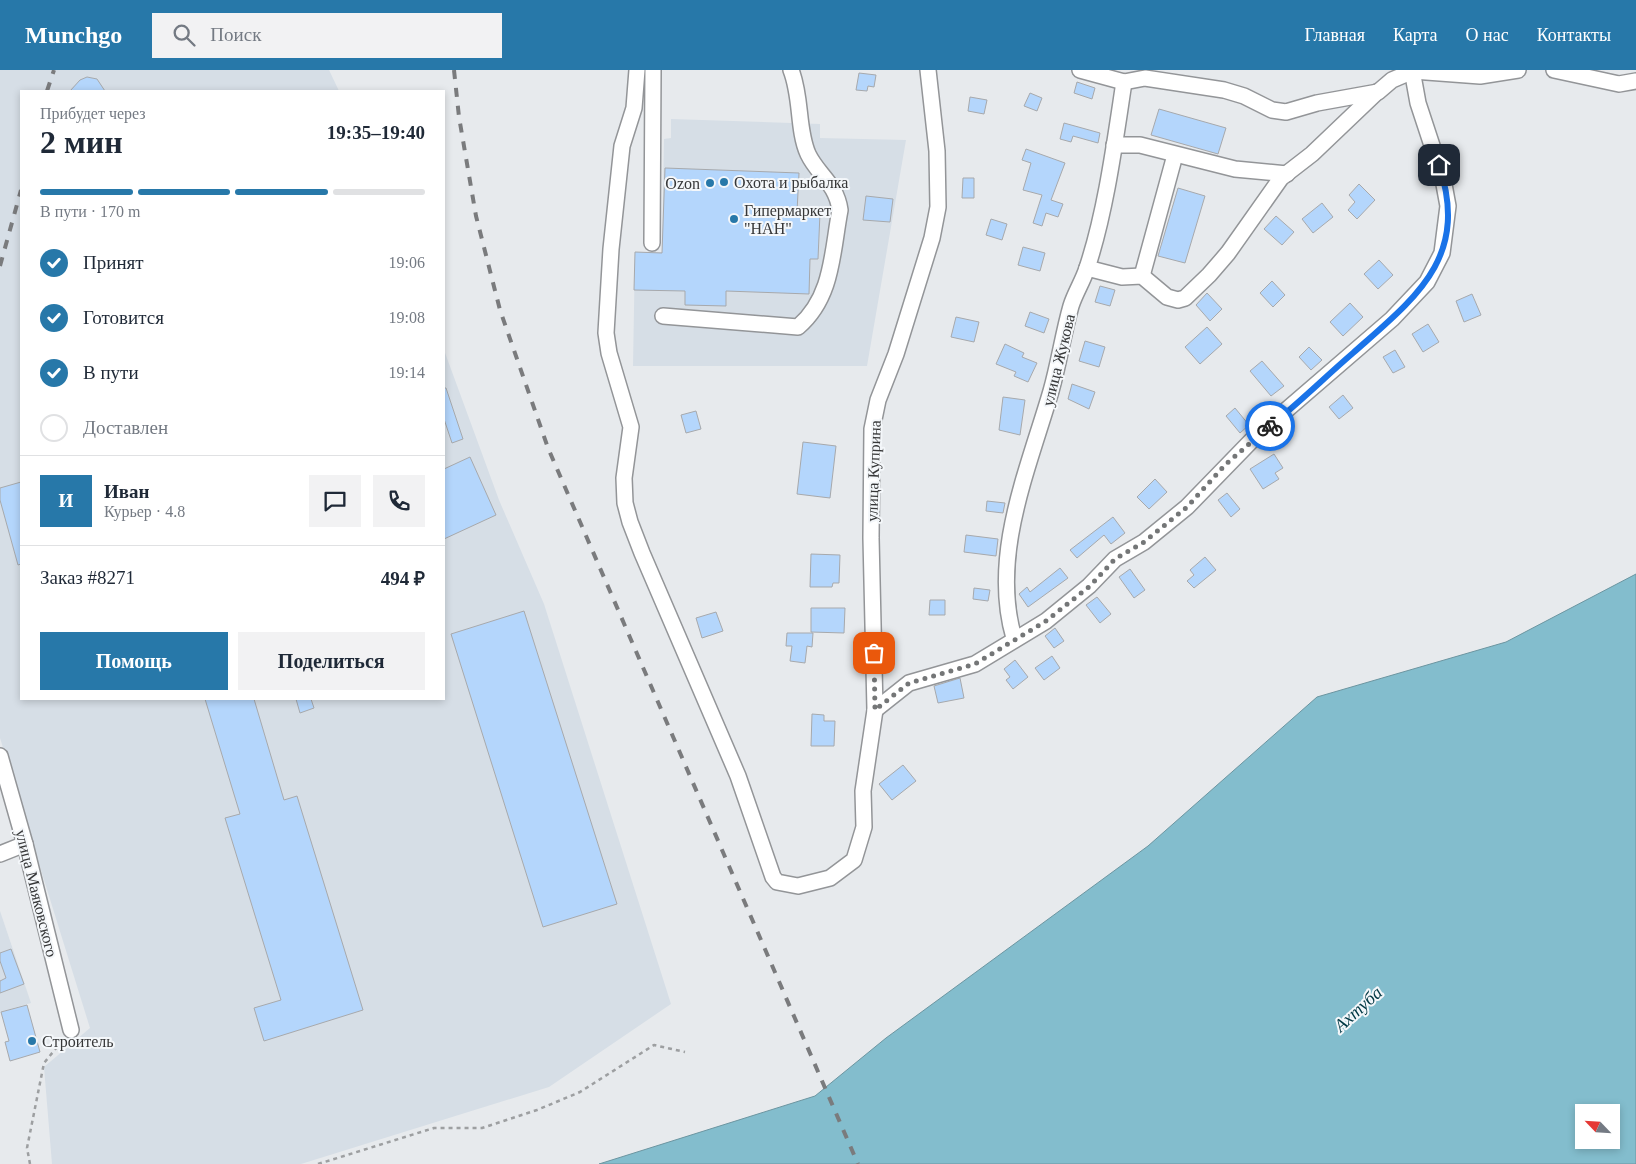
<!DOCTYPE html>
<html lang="ru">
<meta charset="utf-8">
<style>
:root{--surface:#fff;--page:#f2f2f3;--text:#1f2937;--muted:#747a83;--line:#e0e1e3;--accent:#2778a9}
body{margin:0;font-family:"Times New Roman",serif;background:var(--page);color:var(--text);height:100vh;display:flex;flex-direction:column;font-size:19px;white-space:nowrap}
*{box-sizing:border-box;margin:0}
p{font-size:16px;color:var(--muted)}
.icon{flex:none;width:28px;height:28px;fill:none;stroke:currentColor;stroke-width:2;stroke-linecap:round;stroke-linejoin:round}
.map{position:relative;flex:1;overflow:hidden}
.panel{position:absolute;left:20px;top:20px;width:425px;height:610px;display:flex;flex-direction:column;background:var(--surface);border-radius:0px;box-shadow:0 2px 8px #0003}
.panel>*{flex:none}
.needle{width:32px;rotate:295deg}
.tools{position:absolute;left:1575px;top:1034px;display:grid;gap:10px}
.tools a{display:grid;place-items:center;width:45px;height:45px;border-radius:0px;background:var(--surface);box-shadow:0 2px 8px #0003;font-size:25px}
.pin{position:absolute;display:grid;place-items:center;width:42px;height:42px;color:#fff;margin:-21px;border-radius:10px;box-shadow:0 2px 8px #0006}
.courier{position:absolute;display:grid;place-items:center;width:50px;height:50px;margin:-25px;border:4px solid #1a73e8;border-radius:50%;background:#fff;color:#222;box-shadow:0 1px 6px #0007}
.summary em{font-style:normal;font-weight:700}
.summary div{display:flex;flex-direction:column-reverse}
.summary{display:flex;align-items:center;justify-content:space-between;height:85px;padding:0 20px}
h1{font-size:32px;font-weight:700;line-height:38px}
.bar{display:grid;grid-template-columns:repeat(4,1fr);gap:8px 5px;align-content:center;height:60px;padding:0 20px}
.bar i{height:6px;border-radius:4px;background:var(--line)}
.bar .selected{background:var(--accent)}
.bar p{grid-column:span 4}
.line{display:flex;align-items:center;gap:12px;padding:0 20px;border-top:1px solid var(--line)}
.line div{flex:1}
.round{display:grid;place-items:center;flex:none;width:52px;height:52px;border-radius:0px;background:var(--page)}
ol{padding:0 20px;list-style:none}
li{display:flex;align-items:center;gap:15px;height:55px}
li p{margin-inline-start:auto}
li .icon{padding:5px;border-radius:50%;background:var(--accent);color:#fff;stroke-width:4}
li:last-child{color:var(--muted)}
li i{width:28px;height:28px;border:2px solid var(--line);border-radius:50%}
.action{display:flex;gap:10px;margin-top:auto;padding:10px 20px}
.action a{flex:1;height:58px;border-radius:0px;background:var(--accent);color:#fff;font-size:20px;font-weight:700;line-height:58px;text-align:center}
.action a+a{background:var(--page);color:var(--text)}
header{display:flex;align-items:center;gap:30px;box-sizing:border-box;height:70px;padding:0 25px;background:var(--accent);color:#fff}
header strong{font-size:24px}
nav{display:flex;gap:28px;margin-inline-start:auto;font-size:18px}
.search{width:350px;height:45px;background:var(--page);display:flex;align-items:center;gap:12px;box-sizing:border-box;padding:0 18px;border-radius:0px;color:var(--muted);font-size:19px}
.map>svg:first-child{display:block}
.built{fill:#d6dee6}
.water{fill:#83bdcd;stroke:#6c95a0;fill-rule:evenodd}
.building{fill:#b4d6fc;stroke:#a7a9ac}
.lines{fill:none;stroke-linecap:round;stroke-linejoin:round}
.minor-casing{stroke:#939598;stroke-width:18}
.path{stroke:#9d9fa1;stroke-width:2.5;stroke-dasharray:4 4;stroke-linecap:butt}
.minor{stroke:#fff;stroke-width:15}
.rail{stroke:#7a7b7d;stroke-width:4;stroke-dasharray:9 9;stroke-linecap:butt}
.done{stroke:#747677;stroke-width:5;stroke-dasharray:0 9}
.route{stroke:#1a73e8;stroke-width:6}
.poi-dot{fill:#2778a9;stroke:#f4f7fa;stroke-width:2}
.labels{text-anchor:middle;stroke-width:4;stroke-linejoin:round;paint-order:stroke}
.poi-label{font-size:16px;fill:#363738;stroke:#f4f7fa;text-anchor:start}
.street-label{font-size:16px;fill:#363738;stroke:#f4f7fa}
.water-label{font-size:18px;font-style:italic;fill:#003844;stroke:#f4f7fa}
</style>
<header>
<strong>Munchgo</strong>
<div class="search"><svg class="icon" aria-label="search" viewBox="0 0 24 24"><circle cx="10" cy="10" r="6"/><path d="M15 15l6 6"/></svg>Поиск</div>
<nav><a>Главная</a><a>Карта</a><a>О нас</a><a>Контакты</a></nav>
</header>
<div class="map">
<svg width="1636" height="1094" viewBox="0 0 1636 1094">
<rect width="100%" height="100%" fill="#e7eaed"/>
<g class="built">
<polygon points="0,0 329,0 339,21 21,21 21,629 444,629 444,280 499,430 544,534 671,934 549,1017 301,1094 52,1094 44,997 90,958 0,668"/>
<polygon points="671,49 820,54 820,68 906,70 867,296 633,296 635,182 662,182 664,69 671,68"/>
<polygon points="0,841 31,933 0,942"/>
</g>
<path class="water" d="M1636,504v590h-1037l216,-68 71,-58 262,-192 169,-149 189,-55zM1584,1042h27v28h-27z"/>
<g class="building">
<polygon points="859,3 876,5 874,17 868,16 867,21 856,20"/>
<polygon points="87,7 97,9 105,21 70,21 80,10"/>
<polygon points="1077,12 1095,18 1092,29 1074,23"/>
<polygon points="1030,23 1042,28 1037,41 1024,36"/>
<polygon points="970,27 987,30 984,44 968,41"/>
<polygon points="1159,39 1226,58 1218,84 1151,65"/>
<polygon points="1064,53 1100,63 1098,73 1073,66 1071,72 1060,69"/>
<polygon points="1026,79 1065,93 1051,130 1063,134 1058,147 1046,143 1042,156 1033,153 1042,125 1023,120 1031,93 1022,90"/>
<polygon points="665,98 799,103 797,142 820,143 818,189 810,189 809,224 726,221 726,236 685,235 685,221 634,220 635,182 662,183"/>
<polygon points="963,108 974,108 974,128 962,128"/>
<polygon points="1359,114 1375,130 1357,149 1348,140 1355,132 1349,125"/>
<polygon points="1178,118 1205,126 1185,193 1158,186"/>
<polygon points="866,126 893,129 890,152 863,150"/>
<polygon points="1322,133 1333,147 1313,163 1302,149"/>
<polygon points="1276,146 1294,162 1282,175 1264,159"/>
<polygon points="991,149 1007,154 1002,170 986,165"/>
<polygon points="1023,177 1045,183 1040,201 1018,195"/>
<polygon points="1379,190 1393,205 1378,219 1364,204"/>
<polygon points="1272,211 1285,225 1273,237 1260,223"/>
<polygon points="1100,216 1115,220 1110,236 1095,232"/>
<polygon points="1207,223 1222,239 1210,251 1196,235"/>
<polygon points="1472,224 1481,245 1464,252 1456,231"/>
<polygon points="1350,233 1363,247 1343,266 1330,252"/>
<polygon points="1030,242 1049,249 1044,263 1025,256"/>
<polygon points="956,247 979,252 974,272 951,267"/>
<polygon points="1428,254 1439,272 1423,282 1412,264"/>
<polygon points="1207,257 1222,274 1200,294 1185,277"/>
<polygon points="1085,271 1105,277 1099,297 1079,291"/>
<polygon points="1005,274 1024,283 1022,287 1037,293 1028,312 1014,306 1016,302 996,294"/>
<polygon points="1309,277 1322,290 1311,300 1299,287"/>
<polygon points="1395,280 1405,297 1393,303 1383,287"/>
<polygon points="1262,291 1284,316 1271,326 1250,301"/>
<polygon points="1072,314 1095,322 1089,339 1068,329"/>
<polygon points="444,318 446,318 463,369 452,373 444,349"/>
<polygon points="1343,325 1353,338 1339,349 1329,337"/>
<polygon points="1003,327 1025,330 1020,365 999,360"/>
<polygon points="1235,338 1249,355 1240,363 1226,346"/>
<polygon points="696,341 701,359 686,363 681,345"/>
<polygon points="803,372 836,376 830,428 797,424"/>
<polygon points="1274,384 1283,398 1275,403 1279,409 1263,419 1250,399"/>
<polygon points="470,387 496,445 444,469 444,399"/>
<polygon points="1155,409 1167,422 1149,439 1137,427"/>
<polygon points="21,412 21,494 18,495 0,430 0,418"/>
<polygon points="1227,423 1240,439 1231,447 1218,430"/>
<polygon points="987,431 1005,433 1003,443 986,441"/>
<polygon points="1113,447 1125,463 1111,474 1104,465 1077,488 1070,480"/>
<polygon points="966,465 998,469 996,486 964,482"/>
<polygon points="811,484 840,485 839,513 833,513 832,517 810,517"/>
<polygon points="1205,487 1216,500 1194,518 1187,511 1194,505 1190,500"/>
<polygon points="1060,498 1068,508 1028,537 1019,524 1027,517 1030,522"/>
<polygon points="1130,499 1145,520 1134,528 1119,507"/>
<polygon points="974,518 990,520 988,531 973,529"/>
<polygon points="1097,527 1111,544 1100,553 1086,535"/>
<polygon points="930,530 945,530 945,545 929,545"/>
<polygon points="811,538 845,538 844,563 811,562"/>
<polygon points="524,541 617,834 543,857 451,564"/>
<polygon points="716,542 723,561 702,568 696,548"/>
<polygon points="1055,558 1064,571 1054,578 1045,566"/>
<polygon points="787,563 813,563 812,577 807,576 805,593 790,591 792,576 786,576"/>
<polygon points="1052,586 1060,598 1044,610 1035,598"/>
<polygon points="1015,590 1028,607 1013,619 1006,610 1010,607 1004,599"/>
<polygon points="960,608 964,628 938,633 934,616"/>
<polygon points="205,629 254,629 284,730 297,726 363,940 264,971 254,938 281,930 225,748 240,744"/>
<polygon points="296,629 311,629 314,638 300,643"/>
<polygon points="812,644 824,645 824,651 835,651 834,676 811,676"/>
<polygon points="903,695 916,711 892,730 879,714"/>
<polygon points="11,879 24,914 0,923 0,911 6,908 0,891 0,883"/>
<polygon points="27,935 40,982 10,991 5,972 9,971 1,942"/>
</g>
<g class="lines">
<defs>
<g id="minor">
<polyline points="637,0 634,38 622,76 611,179 606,263 609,283 631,357 624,408 625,433 630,452 642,483 738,706 773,807 777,812 798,816 830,808 854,790 864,757 863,721 875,640 871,468 872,359 878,330 896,284 932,168 938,137 937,81 928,0"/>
<polyline points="1080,0 1124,12 1145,8 1224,20 1244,26 1272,40 1286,42 1317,33 1378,22 1392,10 1413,1 1480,6 1518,0"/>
<polyline points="1554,0 1619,14 1636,11"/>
<polyline points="1114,75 1140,75 1235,99 1287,104"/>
<polyline points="652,173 653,0"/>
<polyline points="1087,198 1122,207 1142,206 1167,227 1178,230 1185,228 1209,205 1228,183 1281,108 1312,84 1377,22"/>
<polyline points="1142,206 1175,85"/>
<path d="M663,246l135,11c35,-30 34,-75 42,-117 -4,-27 -22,-35 -32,-56 -11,-25 -6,-56 -17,-84"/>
<path d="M1014,568c-24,-82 14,-168 37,-247 8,-28 12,-57 20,-85 4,-13 12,-25 16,-38 19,-57 28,-127 37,-186"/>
<polyline points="875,640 909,613 975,594 1046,551 1089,516 1115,489 1144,472 1187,437 1255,367 1392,249 1427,212 1442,183 1448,136 1443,109 1418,33 1412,0"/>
<polyline points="0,686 25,774 71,960"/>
<polyline points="0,784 25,774"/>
</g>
</defs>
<use href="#minor" class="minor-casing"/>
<g class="path">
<polyline points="30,1094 27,1078 44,993 62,971"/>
<polyline points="318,1094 434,1058 482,1058 537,1040 580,1022 654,975 685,982"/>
</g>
<use href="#minor" class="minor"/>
<g class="rail">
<polyline points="454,0 459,47 476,146 500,240 548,378 858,1094"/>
<polyline points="47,21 54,0"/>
<polyline points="0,196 21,120"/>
</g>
</g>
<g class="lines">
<polyline class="done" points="874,583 875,640 909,613 975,594 1046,551 1090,516 1115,489 1144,472 1187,437 1226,394 1270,356"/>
<path class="route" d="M1270,356c29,-23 55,-49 83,-73 63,-56 117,-95 86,-188"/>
</g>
<g class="poi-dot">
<circle cx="724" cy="112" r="5"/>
<circle cx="710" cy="113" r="5"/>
<circle cx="734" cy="149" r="5"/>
<circle cx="32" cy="971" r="5"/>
</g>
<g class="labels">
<g class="poi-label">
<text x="734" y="118">Охота и рыбалка</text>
<text x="700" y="119" text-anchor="end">Ozon</text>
<text x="744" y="146">Гипермаркет<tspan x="744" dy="18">"НАН"</tspan></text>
<text x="42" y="977">Строитель</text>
</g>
<g class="street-label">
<text transform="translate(1058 290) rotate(-76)" y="6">улица Жукова</text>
<text transform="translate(873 401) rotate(-88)" y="6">улица Куприна</text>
<text transform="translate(37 823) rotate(76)" y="6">улица Маяковского</text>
</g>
<g class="water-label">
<text transform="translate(1358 939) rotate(-42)" y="6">Ахтуба</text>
</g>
</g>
</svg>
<div class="tools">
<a><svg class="needle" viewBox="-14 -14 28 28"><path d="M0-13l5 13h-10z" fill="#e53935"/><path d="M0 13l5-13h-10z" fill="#747a83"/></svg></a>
</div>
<div class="pin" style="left:874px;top:583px;background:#ea580c"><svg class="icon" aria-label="bag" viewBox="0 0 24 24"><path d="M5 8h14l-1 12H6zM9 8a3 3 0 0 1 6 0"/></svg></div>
<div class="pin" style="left:1439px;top:95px;background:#1f2937"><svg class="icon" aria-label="home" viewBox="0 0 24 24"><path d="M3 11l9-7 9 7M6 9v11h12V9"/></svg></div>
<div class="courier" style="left:1270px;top:356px"><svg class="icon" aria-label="bike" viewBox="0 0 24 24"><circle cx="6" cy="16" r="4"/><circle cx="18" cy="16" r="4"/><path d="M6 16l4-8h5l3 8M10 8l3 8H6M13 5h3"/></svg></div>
<section class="panel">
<div class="summary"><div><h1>2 мин</h1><p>Прибудет через</p></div><em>19:35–19:40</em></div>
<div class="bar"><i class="selected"></i><i class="selected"></i><i class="selected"></i><i></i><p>В пути · 170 m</p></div>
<ol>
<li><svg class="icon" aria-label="check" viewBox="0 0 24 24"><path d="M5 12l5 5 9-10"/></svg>Принят<p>19:06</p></li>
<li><svg class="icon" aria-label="check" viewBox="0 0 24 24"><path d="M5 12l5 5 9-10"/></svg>Готовится<p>19:08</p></li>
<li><svg class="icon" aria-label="check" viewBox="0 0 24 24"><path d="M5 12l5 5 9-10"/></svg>В пути<p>19:14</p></li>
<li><i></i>Доставлен</li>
</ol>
<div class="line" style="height:90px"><b class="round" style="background:var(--accent);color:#fff">И</b><div><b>Иван</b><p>Курьер · 4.8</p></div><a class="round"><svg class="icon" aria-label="chat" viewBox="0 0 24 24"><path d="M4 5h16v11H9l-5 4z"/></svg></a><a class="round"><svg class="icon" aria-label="phone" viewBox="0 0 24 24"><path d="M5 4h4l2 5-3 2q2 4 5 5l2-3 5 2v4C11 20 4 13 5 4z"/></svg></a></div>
<div class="line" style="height:65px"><div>Заказ #8271</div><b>494 ₽</b></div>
<div class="action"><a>Помощь</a><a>Поделиться</a></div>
</section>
</div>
